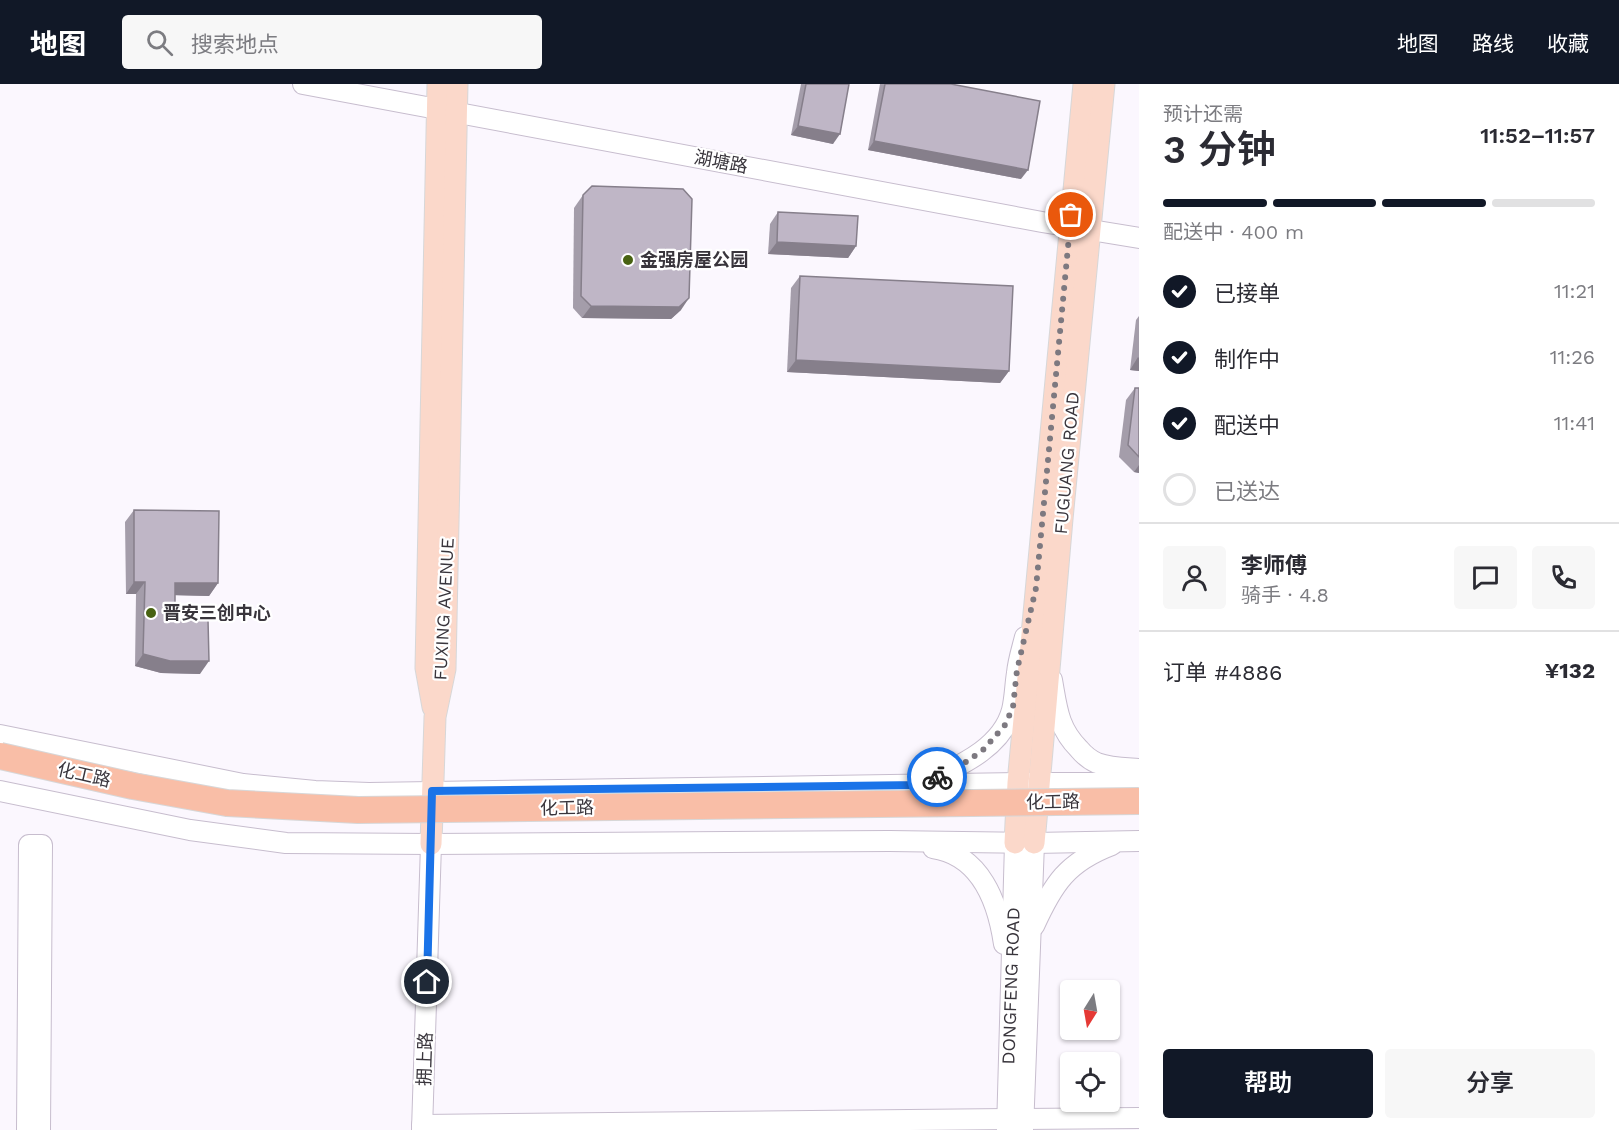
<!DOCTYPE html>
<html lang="zh">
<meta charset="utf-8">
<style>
:root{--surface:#fff;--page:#f7f7f7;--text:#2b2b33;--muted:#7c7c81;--line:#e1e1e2;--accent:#111827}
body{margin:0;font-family:"Work Sans","Noto Sans SC",sans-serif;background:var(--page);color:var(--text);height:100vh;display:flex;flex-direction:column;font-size:22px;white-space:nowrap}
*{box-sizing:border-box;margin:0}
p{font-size:20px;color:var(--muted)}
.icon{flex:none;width:33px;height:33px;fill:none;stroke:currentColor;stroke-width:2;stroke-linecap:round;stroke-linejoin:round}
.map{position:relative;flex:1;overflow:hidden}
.side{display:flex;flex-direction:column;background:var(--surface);width:480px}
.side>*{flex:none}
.needle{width:39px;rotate:191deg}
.controls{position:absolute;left:1060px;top:896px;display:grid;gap:12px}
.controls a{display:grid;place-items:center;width:60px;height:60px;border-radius:6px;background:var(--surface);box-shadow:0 2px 4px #0004;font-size:30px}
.pin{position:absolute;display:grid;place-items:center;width:51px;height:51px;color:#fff;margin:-26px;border:3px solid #fff;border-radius:50%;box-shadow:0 2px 6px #0007}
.courier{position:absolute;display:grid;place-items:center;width:60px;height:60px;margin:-30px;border:4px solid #1a73e8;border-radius:50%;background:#fff;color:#222;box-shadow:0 2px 8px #0007}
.headline em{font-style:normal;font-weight:600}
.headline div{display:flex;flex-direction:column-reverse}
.headline{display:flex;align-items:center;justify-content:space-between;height:102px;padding:0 24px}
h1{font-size:39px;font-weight:600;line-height:45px}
.bar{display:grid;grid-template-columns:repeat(4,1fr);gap:9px 6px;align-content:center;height:72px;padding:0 24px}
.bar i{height:8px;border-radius:4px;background:var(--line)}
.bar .active{background:var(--accent)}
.bar p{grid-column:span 4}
.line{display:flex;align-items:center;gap:15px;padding:0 24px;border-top:2px solid var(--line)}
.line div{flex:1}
.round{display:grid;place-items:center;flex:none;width:63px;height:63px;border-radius:6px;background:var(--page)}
ol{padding:0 24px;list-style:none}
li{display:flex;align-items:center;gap:18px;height:66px}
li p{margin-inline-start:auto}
li .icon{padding:6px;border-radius:50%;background:var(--accent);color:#fff;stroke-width:4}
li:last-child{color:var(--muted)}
li i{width:33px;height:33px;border:3px solid var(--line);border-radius:50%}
.action{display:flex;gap:12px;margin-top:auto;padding:12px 24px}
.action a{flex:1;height:69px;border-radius:6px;background:var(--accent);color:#fff;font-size:24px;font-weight:600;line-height:69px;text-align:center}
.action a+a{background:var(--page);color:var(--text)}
header{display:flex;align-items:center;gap:36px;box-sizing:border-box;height:84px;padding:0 30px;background:var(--accent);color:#fff}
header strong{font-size:28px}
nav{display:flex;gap:33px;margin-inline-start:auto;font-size:21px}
.search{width:420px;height:54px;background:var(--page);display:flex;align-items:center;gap:15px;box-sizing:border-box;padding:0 21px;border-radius:6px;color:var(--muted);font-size:22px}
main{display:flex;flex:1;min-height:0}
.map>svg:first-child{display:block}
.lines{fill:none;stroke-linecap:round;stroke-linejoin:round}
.secondary-casing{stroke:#c7bdce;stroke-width:22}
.primary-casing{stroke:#d7d7d8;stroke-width:23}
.secondary{stroke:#fff;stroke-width:20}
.primary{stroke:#fbd8ca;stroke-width:21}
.highway-bridge-casing{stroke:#d7d7d8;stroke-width:28;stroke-linecap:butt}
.highway-bridge{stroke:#f9bea7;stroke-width:26}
.wall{fill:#a49daa}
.shaded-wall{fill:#867f8b}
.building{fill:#bfb6c6;stroke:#867f8b;stroke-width:1.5}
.done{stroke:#7d7980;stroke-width:6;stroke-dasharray:0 10.8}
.route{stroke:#1a73e8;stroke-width:8}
.poi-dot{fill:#486212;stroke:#fff;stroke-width:2}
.labels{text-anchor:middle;stroke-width:4.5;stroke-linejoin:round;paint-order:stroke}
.street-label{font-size:18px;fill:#39353c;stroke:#fff}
.poi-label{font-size:18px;font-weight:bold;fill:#39353c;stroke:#fff;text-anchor:start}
</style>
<header>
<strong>地图</strong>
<div class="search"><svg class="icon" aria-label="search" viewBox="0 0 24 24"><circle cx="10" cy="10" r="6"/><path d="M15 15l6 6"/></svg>搜索地点</div>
<nav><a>地图</a><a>路线</a><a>收藏</a></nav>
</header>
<main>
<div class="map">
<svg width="1139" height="1046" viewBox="0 0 1139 1046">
<rect width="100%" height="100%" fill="#fbf7fe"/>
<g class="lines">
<defs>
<g id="secondary">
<polyline points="303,0 1042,138 1139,154"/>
<path d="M1052,596c5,28 6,48 27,69 5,6 11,11 18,14 13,5 29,5 42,6"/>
<polyline points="0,651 243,700 315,707 369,709 1018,699 1139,699"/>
<path d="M926,698c33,-16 76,-34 86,-72 3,-12 3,-25 5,-37 1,-12 5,-24 8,-36"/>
<polyline points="0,707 190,746 286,759 431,760 889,757 1034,759 1139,757"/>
<path d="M933,764c48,7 65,55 71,96"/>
<path d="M1034,842c19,-42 33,-64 78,-81"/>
<polyline points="1023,1035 1139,1034"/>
<polyline points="422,1041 1007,1035"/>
<polyline points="27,1046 29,761 42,761 40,1046"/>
<polyline points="422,1046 431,760"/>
<polyline points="1007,1046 1015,759"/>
<polyline points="1023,1046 1034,759"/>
</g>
<g id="primary">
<polyline points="433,623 426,584 438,0"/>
<polyline points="1015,759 1018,699 1084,0"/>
<polyline points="1034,759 1062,435 1104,0"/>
<polyline points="431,760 435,633 445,585 457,0"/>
</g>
</defs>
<use href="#secondary" class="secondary-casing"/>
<use href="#primary" class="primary-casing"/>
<use href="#secondary" class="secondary"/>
<use href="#primary" class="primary"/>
<defs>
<polyline id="highway-bridge" points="0,672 133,702 227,719 358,726 1139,717"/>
</defs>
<use href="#highway-bridge" class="highway-bridge-casing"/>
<use href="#highway-bridge" class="highway-bridge"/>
</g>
<g class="wall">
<polygon points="801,0 849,0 833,60 791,51"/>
<polygon points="880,0 951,0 1021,95 868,66"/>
<polygon points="583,111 681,226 671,235 582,234 573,224 574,124"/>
<polygon points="778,128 856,162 848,174 768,170 770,140"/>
<polygon points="800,192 1009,287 1000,299 787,288 791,204"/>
<polygon points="1139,232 1139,287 1130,286 1136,236"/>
<polygon points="1135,304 1139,304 1139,389 1134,388 1119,373 1126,316"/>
<polygon points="134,426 218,499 209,512 175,511 175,535 200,590 161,589 135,582 136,510 126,510 125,438"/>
</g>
<g class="shaded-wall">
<polygon points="798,42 840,50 833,60 791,51"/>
<polygon points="874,57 1028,86 1021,95 868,66"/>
<polygon points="777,158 856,162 848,174 768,170"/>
<polygon points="689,214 681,226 671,235 582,234 591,222"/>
<polygon points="1138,273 1139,274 1139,287 1130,286"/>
<polygon points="796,276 1009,287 1000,299 787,288"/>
<polygon points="1139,381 1139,389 1134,388"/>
<polygon points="134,498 145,498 136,510 126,510"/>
<polygon points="175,499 218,499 209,512 166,511"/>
<polygon points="143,570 209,577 200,590 161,589 135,582"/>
</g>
<g class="building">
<polygon points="806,0 849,0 840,50 798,42"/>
<polygon points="885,0 951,0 1040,17 1028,86 874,57"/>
<polygon points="592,102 683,105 692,115 689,214 679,223 591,222 581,212 583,111"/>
<polygon points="778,128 858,132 856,162 777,158"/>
<polygon points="800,192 1013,202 1009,287 796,276"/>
<polygon points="1135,304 1139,304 1139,373 1128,361"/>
<polygon points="134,426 219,427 218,499 175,499 175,535 208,536 209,577 170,577 143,570 145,498 134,498"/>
</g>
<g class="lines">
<polyline class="done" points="937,693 966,678 983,666 1005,641 1013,623 1017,586 1036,504 1071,131"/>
<polyline class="route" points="427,898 432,707 919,701 937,693"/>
</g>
<g class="poi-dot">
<circle cx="628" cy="176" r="6"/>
<circle cx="151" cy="529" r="6"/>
</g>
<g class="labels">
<g class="street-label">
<text transform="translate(721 78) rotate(11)" y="6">湖塘路</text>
<text transform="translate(1067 379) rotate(-85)" y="6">FUGUANG ROAD</text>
<text transform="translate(444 525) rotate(-87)" y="6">FUXING AVENUE</text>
<text transform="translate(84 691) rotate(13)" y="6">化工路</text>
<text transform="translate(1053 718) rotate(-1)" y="6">化工路</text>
<text transform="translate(567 724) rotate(-1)" y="6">化工路</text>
<text transform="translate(1011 902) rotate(-88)" y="6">DONGFENG ROAD</text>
<text transform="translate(425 975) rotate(-88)" y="6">拥上路</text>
</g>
<g class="poi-label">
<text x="640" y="182">金强房屋公园</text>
<text x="163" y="535">晋安三创中心</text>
</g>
</g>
</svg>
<div class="controls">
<a><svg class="needle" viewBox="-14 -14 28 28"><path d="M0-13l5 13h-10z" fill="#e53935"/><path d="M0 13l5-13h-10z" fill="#7c7c81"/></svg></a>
<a><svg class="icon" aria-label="locate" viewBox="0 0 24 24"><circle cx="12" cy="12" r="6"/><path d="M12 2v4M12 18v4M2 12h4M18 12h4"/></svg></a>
</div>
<div class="pin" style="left:1071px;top:131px;background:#ea580c"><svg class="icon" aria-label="bag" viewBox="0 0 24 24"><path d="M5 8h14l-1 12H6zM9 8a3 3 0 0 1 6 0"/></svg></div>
<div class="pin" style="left:427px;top:898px;background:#1f2937"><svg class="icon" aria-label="home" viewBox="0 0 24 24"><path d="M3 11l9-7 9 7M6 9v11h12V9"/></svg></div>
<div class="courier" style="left:937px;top:693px"><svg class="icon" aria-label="bike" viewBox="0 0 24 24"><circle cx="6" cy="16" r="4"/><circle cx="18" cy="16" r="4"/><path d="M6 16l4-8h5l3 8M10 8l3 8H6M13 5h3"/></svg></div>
</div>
<section class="side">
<div class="headline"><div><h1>3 分钟</h1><p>预计还需</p></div><em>11:52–11:57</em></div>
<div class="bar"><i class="active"></i><i class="active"></i><i class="active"></i><i></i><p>配送中 · 400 m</p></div>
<ol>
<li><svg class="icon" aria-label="check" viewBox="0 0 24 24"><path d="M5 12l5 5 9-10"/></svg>已接单<p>11:21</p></li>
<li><svg class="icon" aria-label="check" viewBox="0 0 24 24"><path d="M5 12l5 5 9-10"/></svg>制作中<p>11:26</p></li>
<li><svg class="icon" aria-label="check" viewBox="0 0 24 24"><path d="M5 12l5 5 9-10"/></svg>配送中<p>11:41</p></li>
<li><i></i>已送达</li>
</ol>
<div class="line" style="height:108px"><a class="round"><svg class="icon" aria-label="person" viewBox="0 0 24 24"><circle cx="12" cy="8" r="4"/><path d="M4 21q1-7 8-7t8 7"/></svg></a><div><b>李师傅</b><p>骑手 · 4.8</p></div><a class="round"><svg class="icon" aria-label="chat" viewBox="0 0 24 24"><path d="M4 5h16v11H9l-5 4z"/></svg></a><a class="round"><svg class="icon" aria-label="phone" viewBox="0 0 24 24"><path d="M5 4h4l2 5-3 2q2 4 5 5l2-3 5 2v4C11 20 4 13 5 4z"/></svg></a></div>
<div class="line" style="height:78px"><div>订单 #4886</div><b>¥132</b></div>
<div class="action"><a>帮助</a><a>分享</a></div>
</section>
</main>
